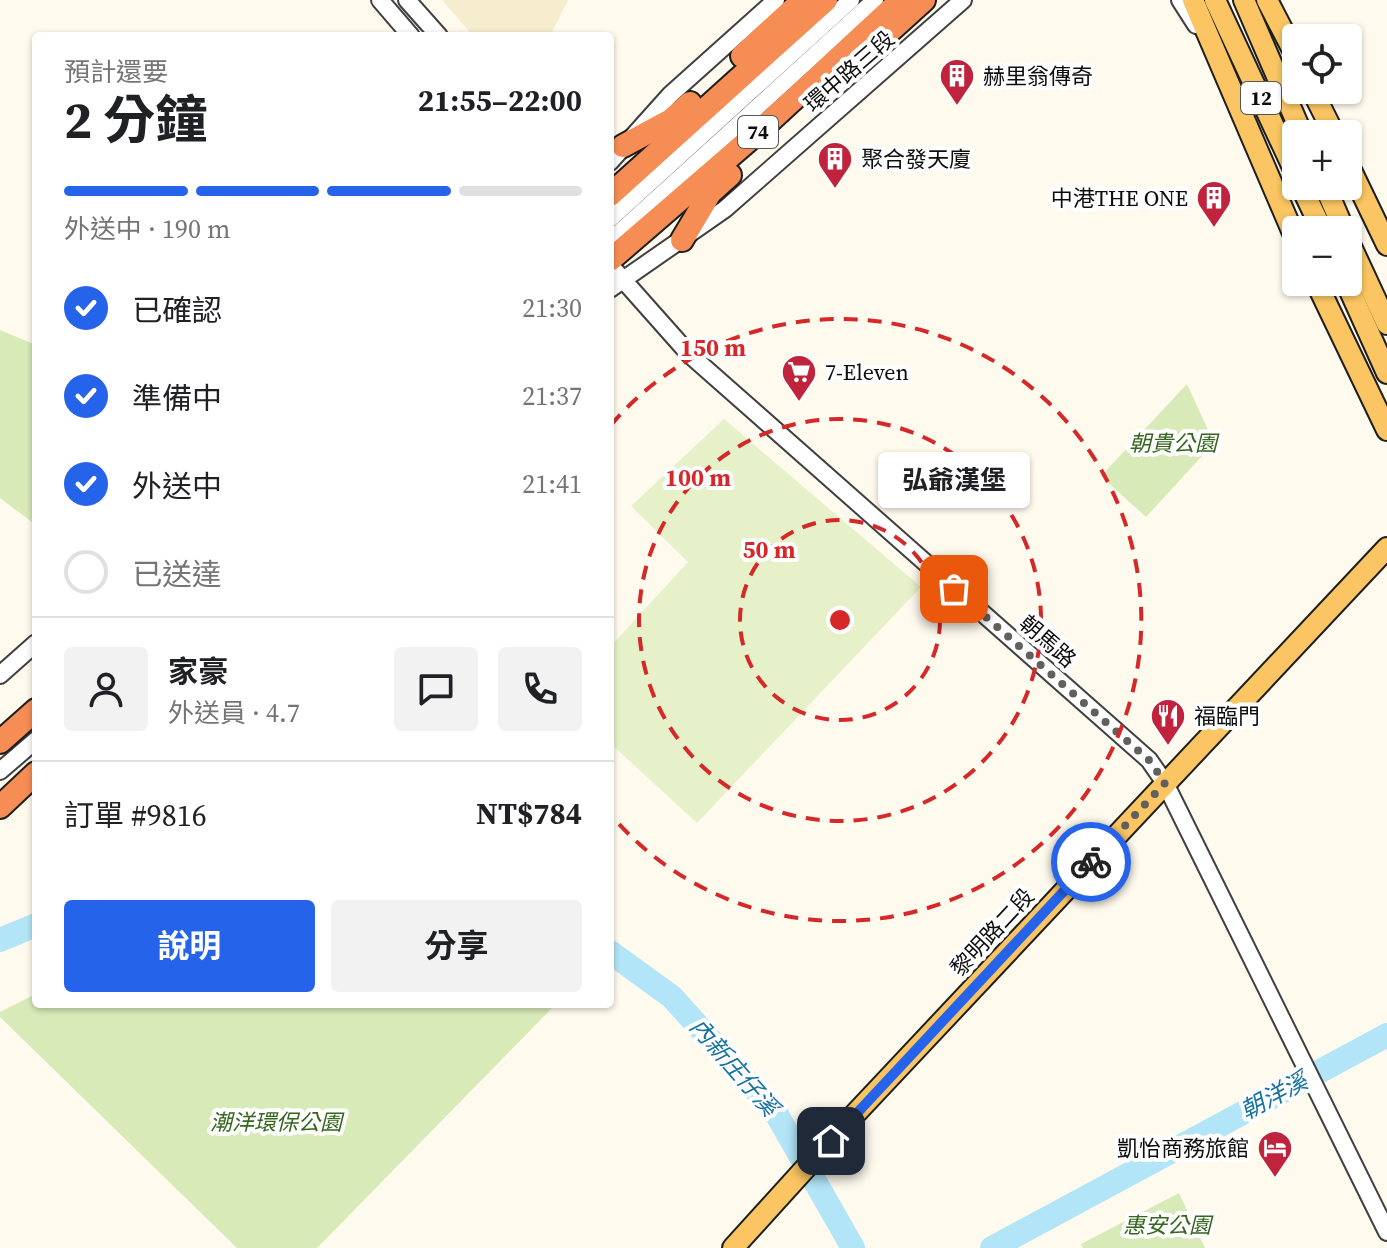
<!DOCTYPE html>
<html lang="zh-TW">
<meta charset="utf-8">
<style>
:root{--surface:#fff;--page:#f2f2f2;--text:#202124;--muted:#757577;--line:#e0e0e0;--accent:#2563eb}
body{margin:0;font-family:"Source Serif 4","Noto Sans TC",serif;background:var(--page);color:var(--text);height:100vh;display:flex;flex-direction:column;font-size:30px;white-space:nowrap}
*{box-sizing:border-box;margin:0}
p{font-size:26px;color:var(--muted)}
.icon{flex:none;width:44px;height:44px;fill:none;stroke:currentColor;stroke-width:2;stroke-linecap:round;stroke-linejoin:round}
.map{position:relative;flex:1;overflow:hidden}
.details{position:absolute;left:32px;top:32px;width:582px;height:976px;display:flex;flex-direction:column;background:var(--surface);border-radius:8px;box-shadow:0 2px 6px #0004}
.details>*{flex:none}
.controls{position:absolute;left:1282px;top:24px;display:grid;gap:16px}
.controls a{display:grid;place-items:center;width:80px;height:80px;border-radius:8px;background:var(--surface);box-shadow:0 2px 6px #0004;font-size:40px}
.pin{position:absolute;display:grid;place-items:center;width:68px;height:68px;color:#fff;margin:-34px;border-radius:16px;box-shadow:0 4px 12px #0006}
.courier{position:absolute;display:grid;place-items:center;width:80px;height:80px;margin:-40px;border:6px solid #2563eb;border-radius:50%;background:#fff;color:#222;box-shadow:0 2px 10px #0007}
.bubble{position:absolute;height:56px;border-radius:8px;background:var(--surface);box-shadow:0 2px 6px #0004;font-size:26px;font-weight:700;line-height:56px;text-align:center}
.headline em{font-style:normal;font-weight:700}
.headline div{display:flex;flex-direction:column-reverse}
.headline{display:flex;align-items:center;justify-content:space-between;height:136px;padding:0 32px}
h1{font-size:52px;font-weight:700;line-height:60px}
.bar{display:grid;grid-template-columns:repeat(4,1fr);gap:12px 8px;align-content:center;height:96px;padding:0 32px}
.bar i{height:10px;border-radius:6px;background:var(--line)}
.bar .selected{background:var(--accent)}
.bar p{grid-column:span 4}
.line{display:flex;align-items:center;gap:20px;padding:0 32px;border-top:2px solid var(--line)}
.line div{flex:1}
.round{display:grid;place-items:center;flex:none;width:84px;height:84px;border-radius:8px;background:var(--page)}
ol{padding:0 32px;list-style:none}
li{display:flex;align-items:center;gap:24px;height:88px}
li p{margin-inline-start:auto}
li .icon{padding:8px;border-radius:50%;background:var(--accent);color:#fff;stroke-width:4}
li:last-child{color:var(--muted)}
li i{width:44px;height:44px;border:4px solid var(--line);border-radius:50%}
.button{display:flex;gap:16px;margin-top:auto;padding:16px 32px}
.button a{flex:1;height:92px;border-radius:8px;background:var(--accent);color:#fff;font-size:32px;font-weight:700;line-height:92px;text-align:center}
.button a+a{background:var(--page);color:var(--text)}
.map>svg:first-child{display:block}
.farmland{fill:#f5edcd}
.green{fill:#d7eab7}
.pitch{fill:#e7f1c9}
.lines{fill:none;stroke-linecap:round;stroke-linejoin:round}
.river{stroke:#b2e5f7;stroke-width:24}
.minor-casing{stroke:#404040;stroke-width:20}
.major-casing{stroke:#1e1e1e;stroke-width:24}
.highway-casing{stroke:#1e1e1e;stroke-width:26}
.minor{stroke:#fff;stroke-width:16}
.major{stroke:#fac562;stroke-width:20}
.highway{stroke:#f68d54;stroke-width:22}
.done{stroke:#62605c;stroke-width:8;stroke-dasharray:0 14.4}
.route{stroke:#2563eb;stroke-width:10}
.ring{fill:none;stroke:#d62828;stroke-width:4;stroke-dasharray:14 10}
.labels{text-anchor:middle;stroke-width:8;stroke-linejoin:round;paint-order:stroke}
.shield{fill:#fff;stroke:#565656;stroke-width:2}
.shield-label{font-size:20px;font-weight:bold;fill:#0d0d0d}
.street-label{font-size:22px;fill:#0d0d0d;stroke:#fff}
.poi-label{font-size:22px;fill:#0d0d0d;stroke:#fff;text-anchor:start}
.park-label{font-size:22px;font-style:italic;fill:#34661d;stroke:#fff}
.water-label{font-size:24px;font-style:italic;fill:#1573a1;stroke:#fff}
.centre{fill:#d62828;stroke:#fff;stroke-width:4}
.ring-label{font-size:24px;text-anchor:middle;font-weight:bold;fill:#d62828;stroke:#fff;stroke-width:8;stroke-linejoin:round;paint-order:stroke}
</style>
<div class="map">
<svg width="1387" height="1248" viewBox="0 0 1387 1248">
<rect width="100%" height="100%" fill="#fffaee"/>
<polygon class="farmland" points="442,0 568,0 550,36 473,36"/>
<g class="green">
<polygon points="0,330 36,345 36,525 0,498"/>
<polygon points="1187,384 1214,443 1146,517 1101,476"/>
<polygon points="36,994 36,1004 555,1005 317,1248 237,1248 0,1017 0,1012"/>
<polygon points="1179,1193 1205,1248 1083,1248 1081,1244"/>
</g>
<polygon class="pitch" points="724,419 921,587 697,823 610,743 610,647 688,562 631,506"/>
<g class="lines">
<g class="river">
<polyline points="0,940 36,925"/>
<polyline points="610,952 672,997 776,1113 853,1248"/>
<polyline points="992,1248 1387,1035"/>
</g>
<defs>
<g id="minor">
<polyline points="380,0 411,36"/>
<polyline points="407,0 439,36"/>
<polyline points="1180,0 1196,25"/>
<polyline points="610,162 670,95 776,0"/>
<polyline points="610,219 851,0"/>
<polyline points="610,241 875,0"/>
<polyline points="610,265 689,354 1149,760 1165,783 1387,1232"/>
<polyline points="610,289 725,209 963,0"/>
<polyline points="0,675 36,643"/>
<polyline points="0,771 36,740"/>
</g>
<g id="major">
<polyline points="1193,0 1296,240"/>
<polyline points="1215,0 1296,174"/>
<polyline points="1244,0 1302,134"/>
<polyline points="1267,0 1296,56"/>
<polyline points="1312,90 1334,134"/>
<polyline points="1348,164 1387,245"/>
<polyline points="1301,186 1322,230"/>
<polyline points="1325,186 1344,230"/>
<polyline points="1348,240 1387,324"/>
<polyline points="1316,282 1387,430"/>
<polyline points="1346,282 1387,373"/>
<polyline points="733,1248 840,1130 1387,548"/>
</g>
<g id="highway">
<polyline points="892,29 924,0"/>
<polyline points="742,56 803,0"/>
<polyline points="623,146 671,120 690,103"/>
<polyline points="610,195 826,0"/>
<polyline points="682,240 710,193 730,175"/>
<polyline points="610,260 757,133 901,0"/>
<polyline points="0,742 36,710"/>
<polyline points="0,807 36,773"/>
</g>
</defs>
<use href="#minor" class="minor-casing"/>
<use href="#major" class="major-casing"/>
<use href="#highway" class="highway-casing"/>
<use href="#minor" class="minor"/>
<use href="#major" class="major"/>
<use href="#highway" class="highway"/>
</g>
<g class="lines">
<polyline class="done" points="954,589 1149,760 1165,783 1091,862"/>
<polyline class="route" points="831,1141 1091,862"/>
</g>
<g class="ring">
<circle cx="840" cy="620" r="100"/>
<circle cx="840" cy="620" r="201"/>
<path d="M611 425A301 301 0 1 1 611 815"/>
</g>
<defs>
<symbol id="building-pin" viewBox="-11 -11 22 30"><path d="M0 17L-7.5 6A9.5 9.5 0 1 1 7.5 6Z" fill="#c0233c" stroke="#fff"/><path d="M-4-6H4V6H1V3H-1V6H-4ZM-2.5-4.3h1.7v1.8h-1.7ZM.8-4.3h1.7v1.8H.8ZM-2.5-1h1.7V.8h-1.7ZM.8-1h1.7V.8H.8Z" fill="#fff"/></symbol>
<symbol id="supermarket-pin" viewBox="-11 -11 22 30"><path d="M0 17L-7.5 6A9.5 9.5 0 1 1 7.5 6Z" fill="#c0233c" stroke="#fff"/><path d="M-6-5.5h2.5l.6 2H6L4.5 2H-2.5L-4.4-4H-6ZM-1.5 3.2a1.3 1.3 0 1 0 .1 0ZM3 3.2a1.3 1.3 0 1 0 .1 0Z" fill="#fff"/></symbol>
<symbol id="restaurant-pin" viewBox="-11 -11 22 30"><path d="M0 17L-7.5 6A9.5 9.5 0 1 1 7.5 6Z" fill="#c0233c" stroke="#fff"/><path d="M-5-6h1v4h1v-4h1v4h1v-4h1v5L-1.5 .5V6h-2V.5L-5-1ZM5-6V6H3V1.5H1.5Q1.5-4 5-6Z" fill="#fff"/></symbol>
<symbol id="hotel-pin" viewBox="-11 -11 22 30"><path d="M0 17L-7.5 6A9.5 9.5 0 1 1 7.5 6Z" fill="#c0233c" stroke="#fff"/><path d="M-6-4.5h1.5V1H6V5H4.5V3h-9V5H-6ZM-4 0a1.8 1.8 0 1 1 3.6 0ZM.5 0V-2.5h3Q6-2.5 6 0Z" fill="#fff"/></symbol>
</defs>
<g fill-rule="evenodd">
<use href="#building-pin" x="937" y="56" width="40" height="54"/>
<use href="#building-pin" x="815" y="139" width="40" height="54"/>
<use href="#building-pin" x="1194" y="178" width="40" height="54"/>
<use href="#supermarket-pin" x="779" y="352" width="40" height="54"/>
<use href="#restaurant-pin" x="1148" y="696" width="40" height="54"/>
<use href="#hotel-pin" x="1255" y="1128" width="40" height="54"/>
</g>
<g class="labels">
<g class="shield">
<rect x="1241" y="82" width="40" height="32" rx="6"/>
<rect x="738" y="116" width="40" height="32" rx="6"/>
</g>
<g class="shield-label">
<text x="1261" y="105">12</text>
<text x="758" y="139">74</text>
</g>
<g class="street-label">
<text transform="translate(849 71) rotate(-41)" y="8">環中路三段</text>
<text transform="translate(1048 641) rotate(41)" y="8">朝馬路</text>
<text transform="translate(992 932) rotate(-47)" y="8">黎明路二段</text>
</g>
<g class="poi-label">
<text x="983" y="84">赫里翁傳奇</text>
<text x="861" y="167">聚合發天廈</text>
<text x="1188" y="206" text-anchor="end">中港THE ONE</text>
<text x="825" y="380">7-Eleven</text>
<text x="1194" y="724">福臨門</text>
<text x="1249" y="1156" text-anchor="end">凱怡商務旅館</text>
</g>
<g class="park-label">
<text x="1173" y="451">朝貴公園</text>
<text x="276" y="1130">潮洋環保公園</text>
<text x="1167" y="1233">惠安公園</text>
</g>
<g class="water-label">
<text transform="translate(734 1067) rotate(49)" y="8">內新庄仔溪</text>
<text transform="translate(1274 1096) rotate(-28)" y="8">朝洋溪</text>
</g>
</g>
<circle cx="840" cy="620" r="12" class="centre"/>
<g class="ring-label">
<text x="713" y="356">150 m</text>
<text x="698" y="486">100 m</text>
<text x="769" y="558">50 m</text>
</g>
</svg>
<div class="controls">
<a><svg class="icon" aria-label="locate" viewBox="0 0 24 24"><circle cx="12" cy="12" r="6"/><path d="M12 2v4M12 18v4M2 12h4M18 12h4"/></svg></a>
<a>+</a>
<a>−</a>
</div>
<div class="pin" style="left:954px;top:589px;background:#ea580c"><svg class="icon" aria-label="bag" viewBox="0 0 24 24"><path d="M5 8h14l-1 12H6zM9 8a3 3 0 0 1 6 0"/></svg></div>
<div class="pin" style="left:831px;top:1141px;background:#1f2937"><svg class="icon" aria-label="home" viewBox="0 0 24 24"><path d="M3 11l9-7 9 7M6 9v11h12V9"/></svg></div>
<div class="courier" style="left:1091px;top:862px"><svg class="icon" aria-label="bike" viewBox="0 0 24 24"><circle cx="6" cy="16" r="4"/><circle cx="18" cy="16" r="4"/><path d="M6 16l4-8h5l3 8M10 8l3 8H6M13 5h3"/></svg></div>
<div class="bubble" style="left:878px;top:452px;width:152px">弘爺漢堡</div>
<section class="details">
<div class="headline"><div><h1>2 分鐘</h1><p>預計還要</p></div><em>21:55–22:00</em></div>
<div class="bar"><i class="selected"></i><i class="selected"></i><i class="selected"></i><i></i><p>外送中 · 190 m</p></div>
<ol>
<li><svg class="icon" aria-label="check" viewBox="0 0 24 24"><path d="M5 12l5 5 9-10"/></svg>已確認<p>21:30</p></li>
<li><svg class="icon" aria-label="check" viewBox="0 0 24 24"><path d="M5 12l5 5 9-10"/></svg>準備中<p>21:37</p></li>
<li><svg class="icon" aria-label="check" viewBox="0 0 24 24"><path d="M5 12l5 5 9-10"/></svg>外送中<p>21:41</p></li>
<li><i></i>已送達</li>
</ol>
<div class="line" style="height:144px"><a class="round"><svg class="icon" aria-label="person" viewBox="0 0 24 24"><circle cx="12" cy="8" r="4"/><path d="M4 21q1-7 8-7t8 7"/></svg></a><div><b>家豪</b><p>外送員 · 4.7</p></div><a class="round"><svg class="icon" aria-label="chat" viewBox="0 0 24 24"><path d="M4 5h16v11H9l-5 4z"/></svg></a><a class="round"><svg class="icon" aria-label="phone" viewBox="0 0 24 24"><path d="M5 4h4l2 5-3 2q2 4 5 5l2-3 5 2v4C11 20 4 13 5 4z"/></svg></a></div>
<div class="line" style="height:104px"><div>訂單 #9816</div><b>NT$784</b></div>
<div class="button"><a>說明</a><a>分享</a></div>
</section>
</div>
